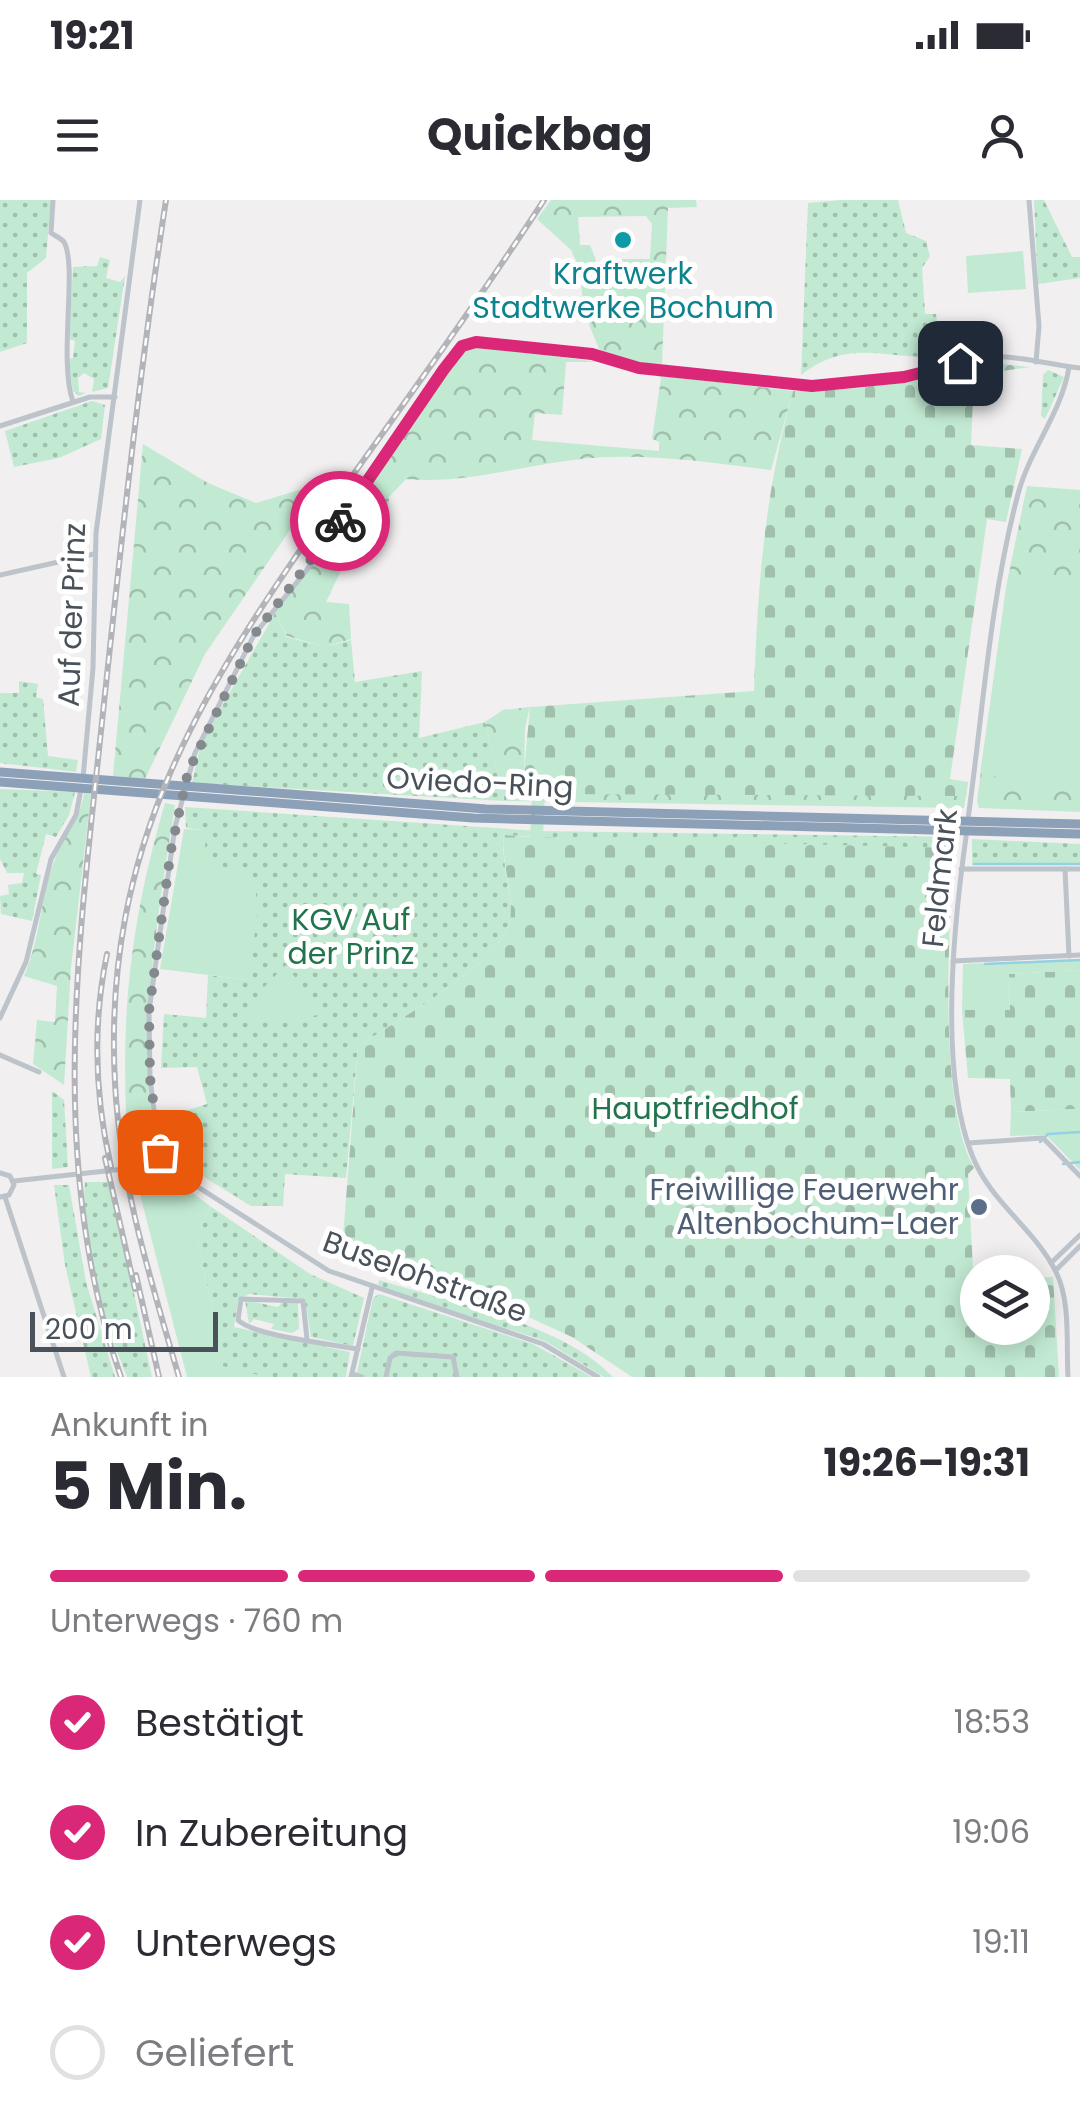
<!DOCTYPE html>
<html lang="de">
<meta charset="utf-8">
<style>
:root{--surface:#fff;--page:#f2f2f3;--text:#2b2b33;--muted:#7c7c81;--line:#e1e1e2;--accent:#db2777}
body{margin:0;font-family:Poppins,sans-serif;background:var(--page);color:var(--text);height:100vh;display:flex;flex-direction:column;font-size:38px;white-space:nowrap}
*{box-sizing:border-box;margin:0}
p{font-size:32px;color:var(--muted)}
.icon{flex:none;width:55px;height:55px;fill:none;stroke:currentColor;stroke-width:2;stroke-linecap:round;stroke-linejoin:round}
.map{position:relative;height:1177px;overflow:hidden}
.details{display:flex;flex-direction:column;background:var(--surface);flex:1}
.details>*{flex:none}
.controls{position:absolute;left:960px;top:1055px;display:grid;gap:20px}
.controls a{display:grid;place-items:center;width:90px;height:90px;border-radius:50%;background:var(--surface);box-shadow:0 5px 25px #0003;font-size:50px}
.scale{position:absolute;left:30px;bottom:25px;width:188px;box-sizing:border-box;padding-left:10px;border:5px solid #49525a;border-top:0;font-size:28px;line-height:35px;white-space:nowrap;color:#49525a;-webkit-text-stroke:8px #fff;paint-order:stroke}
.pin{position:absolute;display:grid;place-items:center;width:85px;height:85px;color:#fff;margin:-42px;border-radius:20px;box-shadow:0 5px 15px #0006}
.courier{position:absolute;display:grid;place-items:center;width:100px;height:100px;margin:-50px;border:8px solid #db2777;border-radius:50%;background:#fff;color:#222;box-shadow:0 2px 12px #0007}
.head em{font-style:normal;font-weight:700}
.head div{display:flex;flex-direction:column-reverse}
.head{display:flex;align-items:center;justify-content:space-between;height:170px;padding:0 50px}
h1{font-size:65px;font-weight:700;line-height:75px}
.bar{display:grid;grid-template-columns:repeat(4,1fr);gap:15px 10px;align-content:center;height:120px;padding:0 50px}
.bar i{height:12px;border-radius:8px;background:var(--line)}
.bar .on{background:var(--accent)}
.bar p{grid-column:span 4}
ol{padding:0 50px;list-style:none}
li{display:flex;align-items:center;gap:30px;height:110px}
li p{margin-inline-start:auto}
li .icon{padding:10px;border-radius:50%;background:var(--accent);color:#fff;stroke-width:4}
li:last-child{color:var(--muted)}
li i{width:55px;height:55px;border:5px solid var(--line);border-radius:50%}
.status{display:flex;justify-content:space-between;align-items:center;height:70px;padding:0 50px;background:var(--surface);direction:ltr}
.status svg{height:28px;fill:currentColor}
header{display:flex;justify-content:space-between;align-items:center;height:130px;padding:0 50px;background:var(--surface);font-size:45px;font-weight:700}
.map>svg:first-child{display:block}
.grass{fill:url(#grass-dots)}
.forest{fill:url(#forest-crowns)}
.cemetery{fill:url(#cemetery-stones)}
.park{fill:#c2ead2}
.lines{fill:none;stroke-linecap:round;stroke-linejoin:round}
.stream{stroke:#94d1e2;stroke-width:2.5}
.street{stroke:#bcc3ca;stroke-width:5}
.highway{stroke:#8ca1b8;stroke-width:9}
.rail-casing{stroke:#b2b4b9;stroke-width:6}
.rail{stroke:#fff;stroke-width:2.5;stroke-dasharray:8;stroke-linecap:butt}
.done{stroke:#84898e;stroke-width:10;stroke-dasharray:0 18}
.route{stroke:#db2777;stroke-width:12}
.culture-dot{fill:#0f9aa8;stroke:#fff;stroke-width:4}
.service-dot{fill:#5c6f8a;stroke:#fff;stroke-width:4}
.labels{text-anchor:middle;stroke-width:10;stroke-linejoin:round;paint-order:stroke}
.culture-label{font-size:30px;fill:#0d838f;stroke:#fff}
.street-label{font-size:30px;fill:#49525a;stroke:#fff}
.park-label{font-size:30px;fill:#21744c;stroke:#fff}
.service-label{font-size:30px;fill:#4e5e75;stroke:#fff;text-anchor:end}
</style>
<div class="status"><b>19:21</b><svg viewBox="0 0 49 12"><path d="M0 12V9h3v3zM5 12V6h3v6zM10 12V3h3v9zM15 12V0h3v12zM26 1h20v11H26zM47 4h2v5h-2z"/></svg></div>
<header><svg class="icon" aria-label="menu" viewBox="0 0 24 24"><path d="M4 6h16M4 12h16M4 18h16"/></svg>Quickbag<svg class="icon" aria-label="person" viewBox="0 0 24 24"><circle cx="12" cy="8" r="4"/><path d="M4 21q1-7 8-7t8 7"/></svg></header>
<div class="map">
<svg width="1080" height="1177" viewBox="0 0 1080 1177">
<defs>
<pattern id="grass-dots" width="8" height="8" patternUnits="userSpaceOnUse" patternTransform="scale(2.5)"><rect width="8" height="8" fill="#c2ead2"/><path d="M2 2h.1M6 6h.1" fill="none" stroke="#a0c0ad" stroke-width="1.8" stroke-linecap="round"/></pattern>
<pattern id="forest-crowns" width="20" height="18" patternUnits="userSpaceOnUse" patternTransform="scale(2.5)"><rect width="20" height="18" fill="#c2ead2"/><path d="M2 6a3 3 0 1 1 6 0M12 15a3 3 0 1 1 6 0" fill="none" stroke="#a0c0ad"/></pattern>
<pattern id="cemetery-stones" width="16" height="16" patternUnits="userSpaceOnUse" patternTransform="scale(2.5)"><rect width="16" height="16" fill="#c2ead2"/><path d="M2 7V4a2 2 0 0 1 4 0v3zM10 15v-3a2 2 0 0 1 4 0v3z" fill="#a0c0ad"/></pattern>
</defs>
<rect width="100%" height="100%" fill="#f1efef"/>
<g class="grass">
<polygon points="0,0 51,0 46,58 27,73 27,143 0,152"/>
<path d="M841,0h57l8,33 20,8 4,15 -8,12 3,46h11l3,20 16,-1 2,20c-62,14 -101,-21 -156,22l7,-172z"/>
<polygon points="1034,0 1044,0 1072,57 1080,57 1080,78 1038,84"/>
<polygon points="100,57 110,60 106,78 120,82 125,76 108,188 92,192 94,179 84,173 78,178 79,192 86,193 79,196 73,191 68,159 73,158 75,141 69,139 73,67 97,66"/>
<polygon points="1048,170 1064,177 1045,219 1041,216 1043,175"/>
<polygon points="92,201 105,205 101,239 59,258 14,267 5,231"/>
<polygon points="275,413 287,437 325,447 351,440 355,482 422,471 419,538 485,522 504,601 192,583 201,543"/>
<polygon points="19,481 38,484 36,497 43,499 48,556 78,560 76,572 0,563 0,493 19,493"/>
<polygon points="0,589 75,592 69,615 56,637 46,634 36,674 41,675 32,721 1,714 0,696 9,694 8,685 22,683 24,673 7,673 0,659"/>
<path d="M185,607l353,24 420,6 -6,21 -448,-23c-4,28 10,58 6,85 -6,41 -118,104 -152,126l-12,132 -61,-4 -2,32h-32l-63,-39 9,-12 -5,-5 -11,12 -13,-9 -8,-34 47,-15 -10,-37 -36,1 3,-54 42,4 2,-43 41,5 -32,-114 -13,-7 -3,-29 -15,-2z"/>
<polygon points="972,639 1080,644 1080,665 972,665"/>
<polygon points="52,891 64,900 68,967 52,969"/>
<path d="M85,982h25l42,195h-25c-23,-57 -48,-133 -42,-195z"/>
<polygon points="54,985 69,985 86,1082 115,1177 91,1177 65,1065"/>
<polygon points="210,1006 310,1074 364,1098 353,1146 311,1137 305,1099 249,1094 238,1100 234,1127 350,1152 346,1177 266,1177 223,1167 197,1036"/>
<path d="M379,1080c72,23 181,42 234,97h-9l-59,-36 -154,-50 -13,-7z"/>
<polygon points="379,1094 533,1144 592,1177 356,1177 373,1098"/>
<polygon points="245,1100 278,1107 283,1101 298,1102 299,1129 292,1133 271,1129 274,1124 254,1119 249,1124"/>
</g>
<g class="forest">
<polygon points="551,0 696,0 697,7 668,8 662,164 630,163 599,149 584,112 581,83 620,59 650,59 652,24 646,16 578,17 580,45 590,45 596,60 594,67 581,72 571,50 537,19"/>
<path d="M482,147l117,15h-33l-4,53 -27,-2 -3,27 127,11v-9l-7,-3 9,-61 -4,-3 136,16 -22,79c-65,-8 -132,-19 -198,-10 -57,7 -109,24 -167,19l-17,18 -2,29 -25,3v30l-16,1 -20,42 23,2 2,35 -26,8 -38,-11 -12,-23 174,-246 20,-19z"/>
<polygon points="143,244 208,283 256,303 322,283 205,454 145,579 113,576"/>
<polygon points="1027,286 1080,290 1080,612 979,608 977,601 1006,387"/>
<polygon points="530,507 525,528 524,577 968,582 964,608 504,601 485,522 503,510"/>
<path d="M84,593l7,1 -20,174 -7,117 -31,-21 4,-44 18,2 2,-36 -33,-10c17,-38 16,-79 31,-117 8,-24 25,-39 29,-66z"/>
<path d="M165,603l10,2c-17,110 -37,216 -21,328v6l-7,3 -20,-14c-7,-117 5,-212 38,-325z"/>
</g>
<g class="cemetery">
<path d="M983,162l47,5 -56,8 -3,70 51,4 -16,73 -19,-3 -37,260 18,3 -2,14 -421,-2 -2,43 410,11c-2,76 -17,250 21,320l-6,6 5,95 37,-1v4h-32v56h54l1,-50 20,-1 6,100h-427l-60,-40 -48,-22 -160,-49 5,-16 -26,-13 15,-191c34,-22 146,-85 152,-126 4,-27 -9,-57 -6,-85l26,2 2,-39 -29,-2 -3,-15 23,1 7,-75 224,-16c4,-109 10,-194 39,-300l68,-3z"/>
<polygon points="1080,770 1080,909 1011,912 1010,879 968,878 962,810 1010,810 1009,774"/>
</g>
<g class="park">
<polygon points="1023,51 1026,89 968,93 966,56"/>
<polygon points="1009,373 1080,383 1080,592 980,574"/>
<polygon points="184,629 201,630 206,636 204,659 217,660 217,666 252,670 258,707 249,780 160,769"/>
<polygon points="1080,759 1080,770 1009,774 1010,810 962,810 963,764"/>
<polygon points="286,765 322,814 290,821 245,817 264,787"/>
<polygon points="1080,909 1080,970 1046,935 1010,936 1011,912"/>
<polygon points="153,974 173,978 210,1006 197,1036 223,1166 266,1177 187,1177 135,975"/>
</g>
<g class="lines">
<g class="stream">
<polyline points="974,664 1080,664"/>
<polyline points="985,764 1080,760"/>
<polyline points="1040,942 1048,934 1080,932"/>
<polyline points="1063,964 1080,962"/>
</g>
<g class="street">
<path d="M53,0l-2,33c3,2 11,6 13,9 14,25 -6,116 9,160"/>
<polyline points="1029,0 1039,126 1036,162"/>
<polyline points="0,226 90,197 115,197"/>
<polyline points="0,375 94,354"/>
<polyline points="83,578 93,468 96,333 140,0"/>
<path d="M968,619c15,-108 22,-220 50,-325 12,-45 44,-82 51,-127"/>
<path d="M967,630c-13,90 -29,239 5,325 18,47 62,73 84,117 15,30 10,72 12,105"/>
<polyline points="961,669 1080,669"/>
<polyline points="1065,669 1069,756"/>
<polyline points="953,761 1080,755"/>
<polyline points="0,818 26,762 51,659 76,615 81,589"/>
<polyline points="0,855 39,872"/>
<polyline points="968,943 1043,938 1080,976"/>
<path d="M161,966l-11,-88 -1,-67 26,-184 20,-74 59,-118 52,-64 156,-225 13,-4c115,9 225,41 341,45 60,2 114,-25 173,-30 29,-2 62,8 91,11"/>
<polyline points="0,973 10,976 14,985 9,995 0,997"/>
<polyline points="14,981 142,967 170,969 329,1071 543,1144 598,1177"/>
<polyline points="5,997 64,1177"/>
<polyline points="1051,1063 1080,1035"/>
<polyline points="1056,1070 1080,1046"/>
<path d="M307,1139l-4,-38 -62,-2 -3,21c16,16 93,24 120,29"/>
<polyline points="352,1174 362,1177"/>
<polyline points="351,1177 372,1088"/>
<polyline points="386,1177 390,1158 396,1153 453,1157 457,1177"/>
</g>
<g class="highway">
<polyline points="0,572 486,609 1080,624"/>
<polyline points="0,582 473,618 1080,634"/>
</g>
<defs>
<g id="rail">
<path d="M107,754c-15,72 -12,143 4,213"/>
<polyline points="105,958 135,1089"/>
<polyline points="136,1075 159,1177"/>
<path d="M121,1177c-77,-217 -40,-451 -17,-674 18,-168 36,-336 62,-503"/>
<path d="M179,1177c-28,-96 -59,-193 -64,-294 -13,-238 87,-394 218,-580 71,-100 144,-200 211,-303"/>
</g>
</defs>
<use href="#rail" class="rail-casing"/>
<use href="#rail" class="rail"/>
</g>
<g class="lines">
<polyline class="done" points="160,952 150,878 149,811 171,650 188,572 254,435 340,321"/>
<polyline class="route" points="340,321 444,169 462,146 476,142 592,154 639,168 812,186 904,177 960,163"/>
</g>
<circle class="culture-dot" cx="623" cy="40" r="10"/>
<circle class="service-dot" cx="979" cy="1007" r="10"/>
<g class="labels">
<g class="culture-label">
<text x="623" y="84">Kraftwerk<tspan x="623" dy="34">Stadtwerke Bochum</tspan></text>
</g>
<g class="street-label">
<text transform="translate(72 415) rotate(-88)" y="10">Auf der Prinz</text>
<text transform="translate(480 583) rotate(3)" y="10">Oviedo-Ring</text>
<text transform="translate(940 678) rotate(-84)" y="10">Feldmark</text>
<text transform="translate(425 1077) rotate(20)" y="10">Buselohstraße</text>
</g>
<g class="park-label">
<text x="351" y="730">KGV Auf<tspan x="351" dy="34">der Prinz</tspan></text>
<text x="695" y="919">Hauptfriedhof</text>
</g>
<g class="service-label">
<text x="959" y="1000">Freiwillige Feuerwehr<tspan x="959" dy="34">Altenbochum-Laer</tspan></text>
</g>
</g>
</svg>
<div class="controls">
<a><svg class="icon" aria-label="layers" viewBox="0 0 24 24"><path d="M12 4l9 5-9 5-9-5zM3 14l9 5 9-5"/></svg></a>
</div>
<div class="scale">200 m</div>
<div class="pin" style="left:160px;top:952px;background:#ea580c"><svg class="icon" aria-label="bag" viewBox="0 0 24 24"><path d="M5 8h14l-1 12H6zM9 8a3 3 0 0 1 6 0"/></svg></div>
<div class="pin" style="left:960px;top:163px;background:#1f2937"><svg class="icon" aria-label="home" viewBox="0 0 24 24"><path d="M3 11l9-7 9 7M6 9v11h12V9"/></svg></div>
<div class="courier" style="left:340px;top:321px"><svg class="icon" aria-label="bike" viewBox="0 0 24 24"><circle cx="6" cy="16" r="4"/><circle cx="18" cy="16" r="4"/><path d="M6 16l4-8h5l3 8M10 8l3 8H6M13 5h3"/></svg></div>
</div>
<section class="details">
<div class="head"><div><h1>5 Min.</h1><p>Ankunft in</p></div><em>19:26–19:31</em></div>
<div class="bar"><i class="on"></i><i class="on"></i><i class="on"></i><i></i><p>Unterwegs · 760 m</p></div>
<ol>
<li><svg class="icon" aria-label="check" viewBox="0 0 24 24"><path d="M5 12l5 5 9-10"/></svg>Bestätigt<p>18:53</p></li>
<li><svg class="icon" aria-label="check" viewBox="0 0 24 24"><path d="M5 12l5 5 9-10"/></svg>In Zubereitung<p>19:06</p></li>
<li><svg class="icon" aria-label="check" viewBox="0 0 24 24"><path d="M5 12l5 5 9-10"/></svg>Unterwegs<p>19:11</p></li>
<li><i></i>Geliefert</li>
</ol>
</section>
